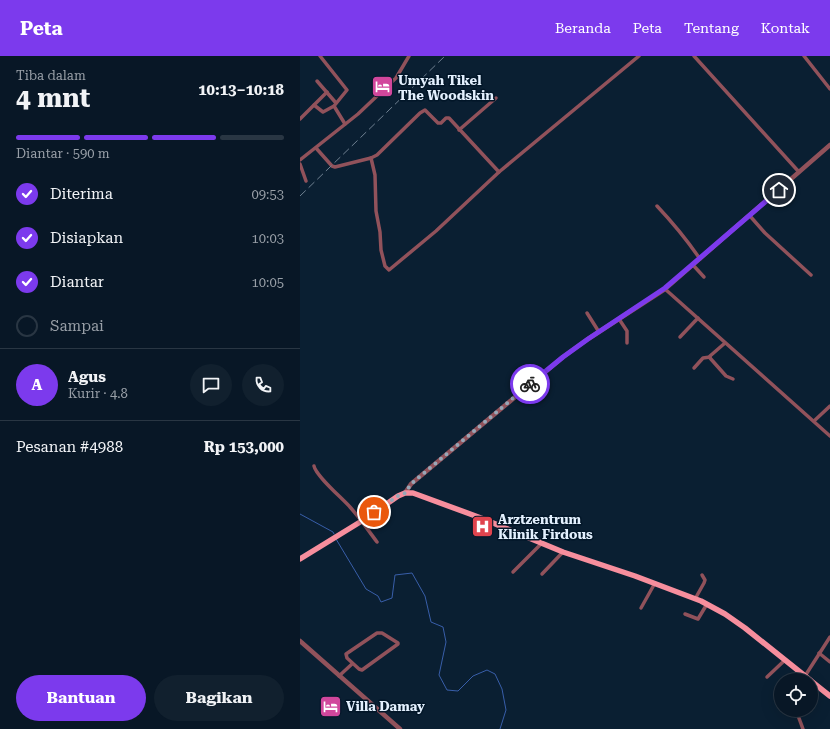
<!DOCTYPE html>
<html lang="id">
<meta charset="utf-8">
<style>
:root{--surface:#081726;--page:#11202e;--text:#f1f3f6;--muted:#989fa7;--line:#293643;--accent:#7c3aed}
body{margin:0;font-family:"Roboto Serif",serif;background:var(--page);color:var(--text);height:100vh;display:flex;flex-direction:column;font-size:15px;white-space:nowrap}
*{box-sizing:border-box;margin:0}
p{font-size:13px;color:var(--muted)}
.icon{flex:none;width:22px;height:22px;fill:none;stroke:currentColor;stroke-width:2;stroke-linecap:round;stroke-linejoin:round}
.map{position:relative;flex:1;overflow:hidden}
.details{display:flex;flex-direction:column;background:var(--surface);width:300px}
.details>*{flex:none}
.controls{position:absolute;left:474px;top:617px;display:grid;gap:8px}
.controls a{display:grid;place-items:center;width:44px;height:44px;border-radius:50%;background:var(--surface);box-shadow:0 4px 16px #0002,0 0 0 1px var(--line);font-size:20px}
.pin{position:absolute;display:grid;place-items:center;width:34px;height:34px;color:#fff;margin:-17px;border:2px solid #fff;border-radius:50%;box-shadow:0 1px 4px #0007}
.courier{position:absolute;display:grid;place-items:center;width:40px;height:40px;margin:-20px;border:3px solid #7c3aed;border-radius:50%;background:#fff;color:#222;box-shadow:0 1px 5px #0007}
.overview em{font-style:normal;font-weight:700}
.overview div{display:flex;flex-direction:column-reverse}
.overview{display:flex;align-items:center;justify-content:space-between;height:68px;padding:0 16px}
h1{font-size:26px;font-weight:700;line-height:30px}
.bar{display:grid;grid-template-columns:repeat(4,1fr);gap:6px 4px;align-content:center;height:48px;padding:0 16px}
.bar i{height:5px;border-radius:3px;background:var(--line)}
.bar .on{background:var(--accent)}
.bar p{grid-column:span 4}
.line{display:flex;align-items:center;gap:10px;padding:0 16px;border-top:1px solid var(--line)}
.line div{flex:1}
.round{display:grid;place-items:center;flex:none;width:42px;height:42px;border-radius:21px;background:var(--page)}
ol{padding:0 16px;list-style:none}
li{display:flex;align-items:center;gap:12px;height:44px}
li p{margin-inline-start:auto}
li .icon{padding:4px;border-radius:50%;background:var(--accent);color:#fff;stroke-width:4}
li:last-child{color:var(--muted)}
li i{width:22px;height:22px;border:2px solid var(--line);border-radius:50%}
.button{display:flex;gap:8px;margin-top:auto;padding:8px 16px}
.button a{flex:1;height:46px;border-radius:24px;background:var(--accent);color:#fff;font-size:16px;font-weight:700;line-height:46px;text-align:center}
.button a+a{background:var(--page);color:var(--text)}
header{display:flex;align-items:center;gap:24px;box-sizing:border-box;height:56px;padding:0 20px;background:var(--accent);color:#fff}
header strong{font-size:19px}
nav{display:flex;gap:22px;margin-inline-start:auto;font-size:14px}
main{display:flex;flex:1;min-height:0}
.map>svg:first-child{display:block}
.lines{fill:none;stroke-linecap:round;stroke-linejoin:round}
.stream{stroke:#385ea9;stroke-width:1}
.minor{stroke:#91525b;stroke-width:3.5}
.tertiary{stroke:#91525b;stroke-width:4.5}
.primary{stroke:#f78e9d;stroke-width:5.5}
.rail{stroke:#6f8091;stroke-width:1;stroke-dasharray:8 4;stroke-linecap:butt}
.done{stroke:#97a7b7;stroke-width:4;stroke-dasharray:0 7.2}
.route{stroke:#7c3aed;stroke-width:5}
.labels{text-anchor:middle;stroke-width:3;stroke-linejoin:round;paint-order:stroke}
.poi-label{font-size:13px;font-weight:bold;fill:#e3f0fe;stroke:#021628;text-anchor:start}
</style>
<header>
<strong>Peta</strong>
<nav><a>Beranda</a><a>Peta</a><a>Tentang</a><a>Kontak</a></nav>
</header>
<main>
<section class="details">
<div class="overview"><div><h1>4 mnt</h1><p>Tiba dalam</p></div><em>10:13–10:18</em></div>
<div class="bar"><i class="on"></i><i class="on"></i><i class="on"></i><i></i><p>Diantar · 590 m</p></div>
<ol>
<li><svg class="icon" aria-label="check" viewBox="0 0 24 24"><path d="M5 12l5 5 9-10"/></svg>Diterima<p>09:53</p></li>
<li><svg class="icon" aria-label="check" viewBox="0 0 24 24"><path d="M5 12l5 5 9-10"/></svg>Disiapkan<p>10:03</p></li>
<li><svg class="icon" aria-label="check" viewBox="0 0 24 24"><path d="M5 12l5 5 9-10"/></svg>Diantar<p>10:05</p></li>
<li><i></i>Sampai</li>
</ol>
<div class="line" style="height:72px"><b class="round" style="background:var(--accent);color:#fff">A</b><div><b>Agus</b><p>Kurir · 4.8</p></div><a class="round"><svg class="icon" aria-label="chat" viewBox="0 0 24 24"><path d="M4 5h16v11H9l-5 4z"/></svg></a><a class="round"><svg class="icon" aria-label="phone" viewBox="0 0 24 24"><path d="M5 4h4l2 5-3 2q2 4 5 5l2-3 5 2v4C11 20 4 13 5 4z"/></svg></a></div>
<div class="line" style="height:52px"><div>Pesanan #4988</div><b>Rp 153,000</b></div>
<div class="button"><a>Bantuan</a><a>Bagikan</a></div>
</section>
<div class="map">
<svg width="530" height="673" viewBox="0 0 530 673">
<rect width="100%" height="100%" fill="#0a1f32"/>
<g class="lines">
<g class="stream">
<polyline points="0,458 33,476 34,478"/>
<polyline points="36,483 66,533 78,540 81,546 92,542 95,519 112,517 125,540 131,566 143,571 146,586 139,619 147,634 158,635 173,620 187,614 195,618 202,633 206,654 200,673"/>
</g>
<g class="minor">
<polyline points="20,0 47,34 34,50 45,68"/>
<polyline points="394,0 499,116"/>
<polyline points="504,0 530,33"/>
<polyline points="17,25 36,47"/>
<polyline points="14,49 23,56 34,50"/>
<polyline points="0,63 27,36"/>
<polyline points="159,74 196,42"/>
<polyline points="16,92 32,110 35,111 71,102 77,99 120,57 125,54 138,67 141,67 146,62 149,62 199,116"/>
<polyline points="71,102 75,119 76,155 80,176 81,194 85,210 89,214 136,175 199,116 339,0"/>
<polyline points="0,104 58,58 96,22 109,0"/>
<polyline points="0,108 6,125"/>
<path d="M357,150c16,17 30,34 43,53"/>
<polyline points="450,160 465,177 511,219"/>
<polyline points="393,209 404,221"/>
<polyline points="365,233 530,380"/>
<polyline points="287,257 299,276"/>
<polyline points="319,263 327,275 327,287"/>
<polyline points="380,281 398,262"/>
<polyline points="425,287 410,300 410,302 426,320 433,323"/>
<polyline points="394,312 403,302 410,301"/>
<polyline points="514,365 530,350"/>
<path d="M14,410c2,10 28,32 36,41 10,11 18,23 27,35"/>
<polyline points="213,516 242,487"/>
<polyline points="242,518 263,496"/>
<polyline points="395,543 404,527 405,524 402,519"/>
<polyline points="341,552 355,527"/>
<polyline points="385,558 398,563 407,548"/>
<polygon points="77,577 82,577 98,587 98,588 62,614 59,613 47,602 46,598"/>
<polyline points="519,597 530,606"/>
<polyline points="39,620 52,608"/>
<polyline points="505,620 530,581"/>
<polyline points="467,621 485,604"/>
<polyline points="496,654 503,673"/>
</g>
<g class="tertiary">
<polyline points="105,437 111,428 263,301 288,283 365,233 530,89"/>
<polyline points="0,585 100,673"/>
</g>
<g class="primary">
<polyline points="0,503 65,463 98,440 105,437 113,437 181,462 263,496 335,520 401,545 425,558 445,572 510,624"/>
<polyline points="511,625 530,640"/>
</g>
<polyline class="rail" points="0,140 145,0"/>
</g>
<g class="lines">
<polyline class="done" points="74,456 98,440 105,437 111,428 230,328"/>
<polyline class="route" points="230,328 263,301 288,283 365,232 479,134"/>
</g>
<defs>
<symbol id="hotel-square" viewBox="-11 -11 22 22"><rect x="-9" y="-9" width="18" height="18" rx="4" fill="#d1479c" stroke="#021628"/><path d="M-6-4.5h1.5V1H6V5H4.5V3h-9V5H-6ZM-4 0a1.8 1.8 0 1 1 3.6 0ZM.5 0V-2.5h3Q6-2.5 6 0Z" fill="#fff"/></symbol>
<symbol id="hospital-square" viewBox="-11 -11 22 22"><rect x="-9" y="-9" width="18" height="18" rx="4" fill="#e0444e" stroke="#021628"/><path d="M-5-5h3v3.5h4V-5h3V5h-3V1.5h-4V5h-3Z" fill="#fff"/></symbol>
</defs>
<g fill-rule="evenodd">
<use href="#hotel-square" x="70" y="18" width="25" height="25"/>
<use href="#hospital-square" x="170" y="458" width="25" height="25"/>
<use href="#hotel-square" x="18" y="638" width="25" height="25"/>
</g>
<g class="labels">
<g class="poi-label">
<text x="98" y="29">Umyah Tikel<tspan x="98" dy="15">The Woodskin</tspan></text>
<text x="198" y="468">Arztzentrum<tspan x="198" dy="15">Klinik Firdous</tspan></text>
<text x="46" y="655">Villa Damay</text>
</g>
</g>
</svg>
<div class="controls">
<a><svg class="icon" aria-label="locate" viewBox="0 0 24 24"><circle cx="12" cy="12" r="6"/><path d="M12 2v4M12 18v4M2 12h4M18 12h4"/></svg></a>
</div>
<div class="pin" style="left:74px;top:456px;background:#ea580c"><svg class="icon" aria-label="bag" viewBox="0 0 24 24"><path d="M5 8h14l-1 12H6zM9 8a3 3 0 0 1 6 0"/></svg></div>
<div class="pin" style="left:479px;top:134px;background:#1f2937"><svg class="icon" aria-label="home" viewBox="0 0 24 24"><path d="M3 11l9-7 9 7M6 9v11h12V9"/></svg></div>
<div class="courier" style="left:230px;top:328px"><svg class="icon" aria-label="bike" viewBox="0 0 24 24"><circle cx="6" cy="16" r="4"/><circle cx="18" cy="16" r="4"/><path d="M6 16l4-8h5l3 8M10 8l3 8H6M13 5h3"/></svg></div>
</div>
</main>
